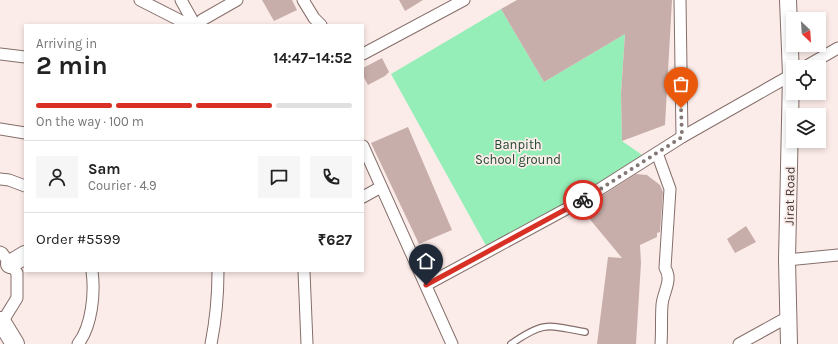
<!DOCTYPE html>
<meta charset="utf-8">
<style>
:root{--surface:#fff;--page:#f6f6f6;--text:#222;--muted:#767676;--line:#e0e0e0;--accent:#d93025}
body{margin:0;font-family:Karla,sans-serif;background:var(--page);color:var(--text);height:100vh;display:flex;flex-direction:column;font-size:15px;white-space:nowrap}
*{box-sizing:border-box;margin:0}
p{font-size:13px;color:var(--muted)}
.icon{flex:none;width:22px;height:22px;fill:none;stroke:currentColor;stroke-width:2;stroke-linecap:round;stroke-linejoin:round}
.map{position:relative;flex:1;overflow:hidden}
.panel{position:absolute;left:24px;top:24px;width:340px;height:248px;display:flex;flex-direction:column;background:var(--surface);border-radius:0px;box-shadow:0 2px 6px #0003}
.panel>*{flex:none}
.needle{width:26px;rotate:155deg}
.fabs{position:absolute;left:786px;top:12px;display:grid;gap:8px}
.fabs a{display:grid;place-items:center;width:40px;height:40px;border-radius:0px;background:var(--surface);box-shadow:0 2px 6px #0003;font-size:20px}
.pin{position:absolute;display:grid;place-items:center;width:34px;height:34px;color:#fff;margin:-41px -17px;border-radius:50% 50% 50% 0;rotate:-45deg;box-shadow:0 0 4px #0007}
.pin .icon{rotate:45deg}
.courier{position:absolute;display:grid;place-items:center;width:40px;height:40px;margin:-20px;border:3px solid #d93025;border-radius:50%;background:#fff;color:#222;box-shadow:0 1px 5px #0007}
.overview em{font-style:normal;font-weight:700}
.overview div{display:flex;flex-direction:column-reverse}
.overview{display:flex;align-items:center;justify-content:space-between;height:68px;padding:0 12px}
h1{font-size:26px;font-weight:700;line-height:30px}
.bar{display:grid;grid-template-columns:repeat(4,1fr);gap:6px 4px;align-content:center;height:48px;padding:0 12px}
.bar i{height:5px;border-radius:3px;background:var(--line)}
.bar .on{background:var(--accent)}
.bar p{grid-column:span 4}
.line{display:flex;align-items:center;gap:10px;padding:0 12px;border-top:1px solid var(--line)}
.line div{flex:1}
.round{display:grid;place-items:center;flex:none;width:42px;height:42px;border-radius:0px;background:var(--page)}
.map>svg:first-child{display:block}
.green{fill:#95eeb7}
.building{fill:#c7aeaa}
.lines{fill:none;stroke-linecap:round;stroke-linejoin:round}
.service-casing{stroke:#856e6a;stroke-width:8}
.minor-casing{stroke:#856e6a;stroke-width:13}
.secondary-casing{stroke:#856e6a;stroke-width:18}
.primary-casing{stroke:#856e6a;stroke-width:20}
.service{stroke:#fff;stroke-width:5.5}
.minor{stroke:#fff;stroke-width:11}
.secondary{stroke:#fff;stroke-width:16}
.primary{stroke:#fff;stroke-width:18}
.done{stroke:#837775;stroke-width:4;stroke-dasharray:0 7.2}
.route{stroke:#d93025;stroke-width:5}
.labels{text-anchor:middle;stroke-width:3.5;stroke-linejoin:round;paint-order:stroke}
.park-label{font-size:13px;fill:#214831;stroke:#fcece9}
.street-label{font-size:13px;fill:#423836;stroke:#fcece9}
</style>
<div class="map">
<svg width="838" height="344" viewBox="0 0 838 344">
<rect width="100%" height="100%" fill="#fcece9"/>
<polygon class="green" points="501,9 544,82 625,34 621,93 622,141 648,159 489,251 391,74"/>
<g class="building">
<polygon points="262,0 292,0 297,10 274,21"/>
<polygon points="399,0 423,0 405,11"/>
<polygon points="517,0 672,0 665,125 622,141 621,93 625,34 544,82 501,9"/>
<polygon points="382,58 389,72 385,76 368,85 363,76 363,68"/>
<polygon points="408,127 452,230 419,244 371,143"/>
<polygon points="636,174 647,175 660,185 663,192 660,232 657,233 657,237 640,245 641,263 636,344 597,344 608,257 622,258 588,217 586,206"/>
<polygon points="746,226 756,242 735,253 727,239"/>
</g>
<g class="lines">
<defs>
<path id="service" d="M511,344c33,-23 36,-19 74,-12"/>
<g id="minor">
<polyline points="140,0 189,25"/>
<polyline points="181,0 195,25"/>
<polyline points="303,0 314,18 321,25"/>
<polyline points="680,0 682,137"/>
<polyline points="200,25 202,20 237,0"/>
<polyline points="0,54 25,57"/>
<polyline points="363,54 464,0"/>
<polyline points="805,67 838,48"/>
<polyline points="0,129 25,133"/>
<polyline points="363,146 452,344"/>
<path d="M657,153l13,36 -5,79c8,12 -2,24 -3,37 -1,13 0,26 -1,39"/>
<polyline points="0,179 9,180 25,186"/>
<polyline points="363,197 381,187"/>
<polyline points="0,252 2,253 17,273 17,298 4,319 0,321"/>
<polyline points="787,260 838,255"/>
<polyline points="304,271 307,344"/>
<polyline points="426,285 581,201 682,137 793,74"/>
<path d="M78,344c14,-18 17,-51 14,-73"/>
<path d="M211,344c5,-25 7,-48 7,-73"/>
<polyline points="739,344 788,317"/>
</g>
<polyline id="secondary" points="788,0 791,75 787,260 789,344"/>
<g id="primary">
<polyline points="10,264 25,255"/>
<polyline points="1,321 15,344"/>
</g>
</defs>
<use href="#service" class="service-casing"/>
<use href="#minor" class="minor-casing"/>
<use href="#secondary" class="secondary-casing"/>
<use href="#primary" class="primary-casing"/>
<use href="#service" class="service"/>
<use href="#minor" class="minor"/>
<use href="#secondary" class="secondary"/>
<use href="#primary" class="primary"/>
</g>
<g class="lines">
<polyline class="done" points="583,200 682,137 681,108"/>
<polyline class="route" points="426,285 583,200"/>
</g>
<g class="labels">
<g class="park-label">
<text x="518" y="149">Banpith<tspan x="518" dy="15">School ground</tspan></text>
</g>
<g class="street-label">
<text transform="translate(789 196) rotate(-89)" y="5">Jirat Road</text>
</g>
</g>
</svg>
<div class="fabs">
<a><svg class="needle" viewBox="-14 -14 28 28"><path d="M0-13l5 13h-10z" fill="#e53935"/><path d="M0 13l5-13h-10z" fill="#767676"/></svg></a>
<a><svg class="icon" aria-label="locate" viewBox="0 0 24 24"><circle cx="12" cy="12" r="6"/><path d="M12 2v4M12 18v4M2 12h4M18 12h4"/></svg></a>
<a><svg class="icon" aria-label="layers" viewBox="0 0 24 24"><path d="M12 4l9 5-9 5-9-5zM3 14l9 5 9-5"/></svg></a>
</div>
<div class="pin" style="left:681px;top:108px;background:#ea580c"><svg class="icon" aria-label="bag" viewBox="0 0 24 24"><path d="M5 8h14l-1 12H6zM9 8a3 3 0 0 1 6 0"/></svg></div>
<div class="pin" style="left:426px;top:285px;background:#1f2937"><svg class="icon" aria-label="home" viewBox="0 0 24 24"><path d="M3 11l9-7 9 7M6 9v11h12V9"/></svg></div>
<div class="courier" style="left:583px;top:200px"><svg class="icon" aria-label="bike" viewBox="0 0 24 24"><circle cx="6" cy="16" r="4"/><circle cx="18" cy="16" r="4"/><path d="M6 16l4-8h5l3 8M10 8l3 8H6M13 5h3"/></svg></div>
<section class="panel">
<div class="overview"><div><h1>2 min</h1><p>Arriving in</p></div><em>14:47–14:52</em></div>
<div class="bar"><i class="on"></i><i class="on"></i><i class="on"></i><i></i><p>On the way · 100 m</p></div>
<div class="line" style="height:72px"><a class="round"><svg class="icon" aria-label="person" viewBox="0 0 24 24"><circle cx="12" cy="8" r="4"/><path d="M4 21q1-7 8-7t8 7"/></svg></a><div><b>Sam</b><p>Courier · 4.9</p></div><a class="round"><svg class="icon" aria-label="chat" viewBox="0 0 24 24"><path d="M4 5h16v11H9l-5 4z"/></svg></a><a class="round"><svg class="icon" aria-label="phone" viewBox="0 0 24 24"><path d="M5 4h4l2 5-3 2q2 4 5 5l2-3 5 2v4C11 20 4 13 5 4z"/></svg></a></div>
<div class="line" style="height:52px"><div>Order #5599</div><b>₹627</b></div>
</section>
</div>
